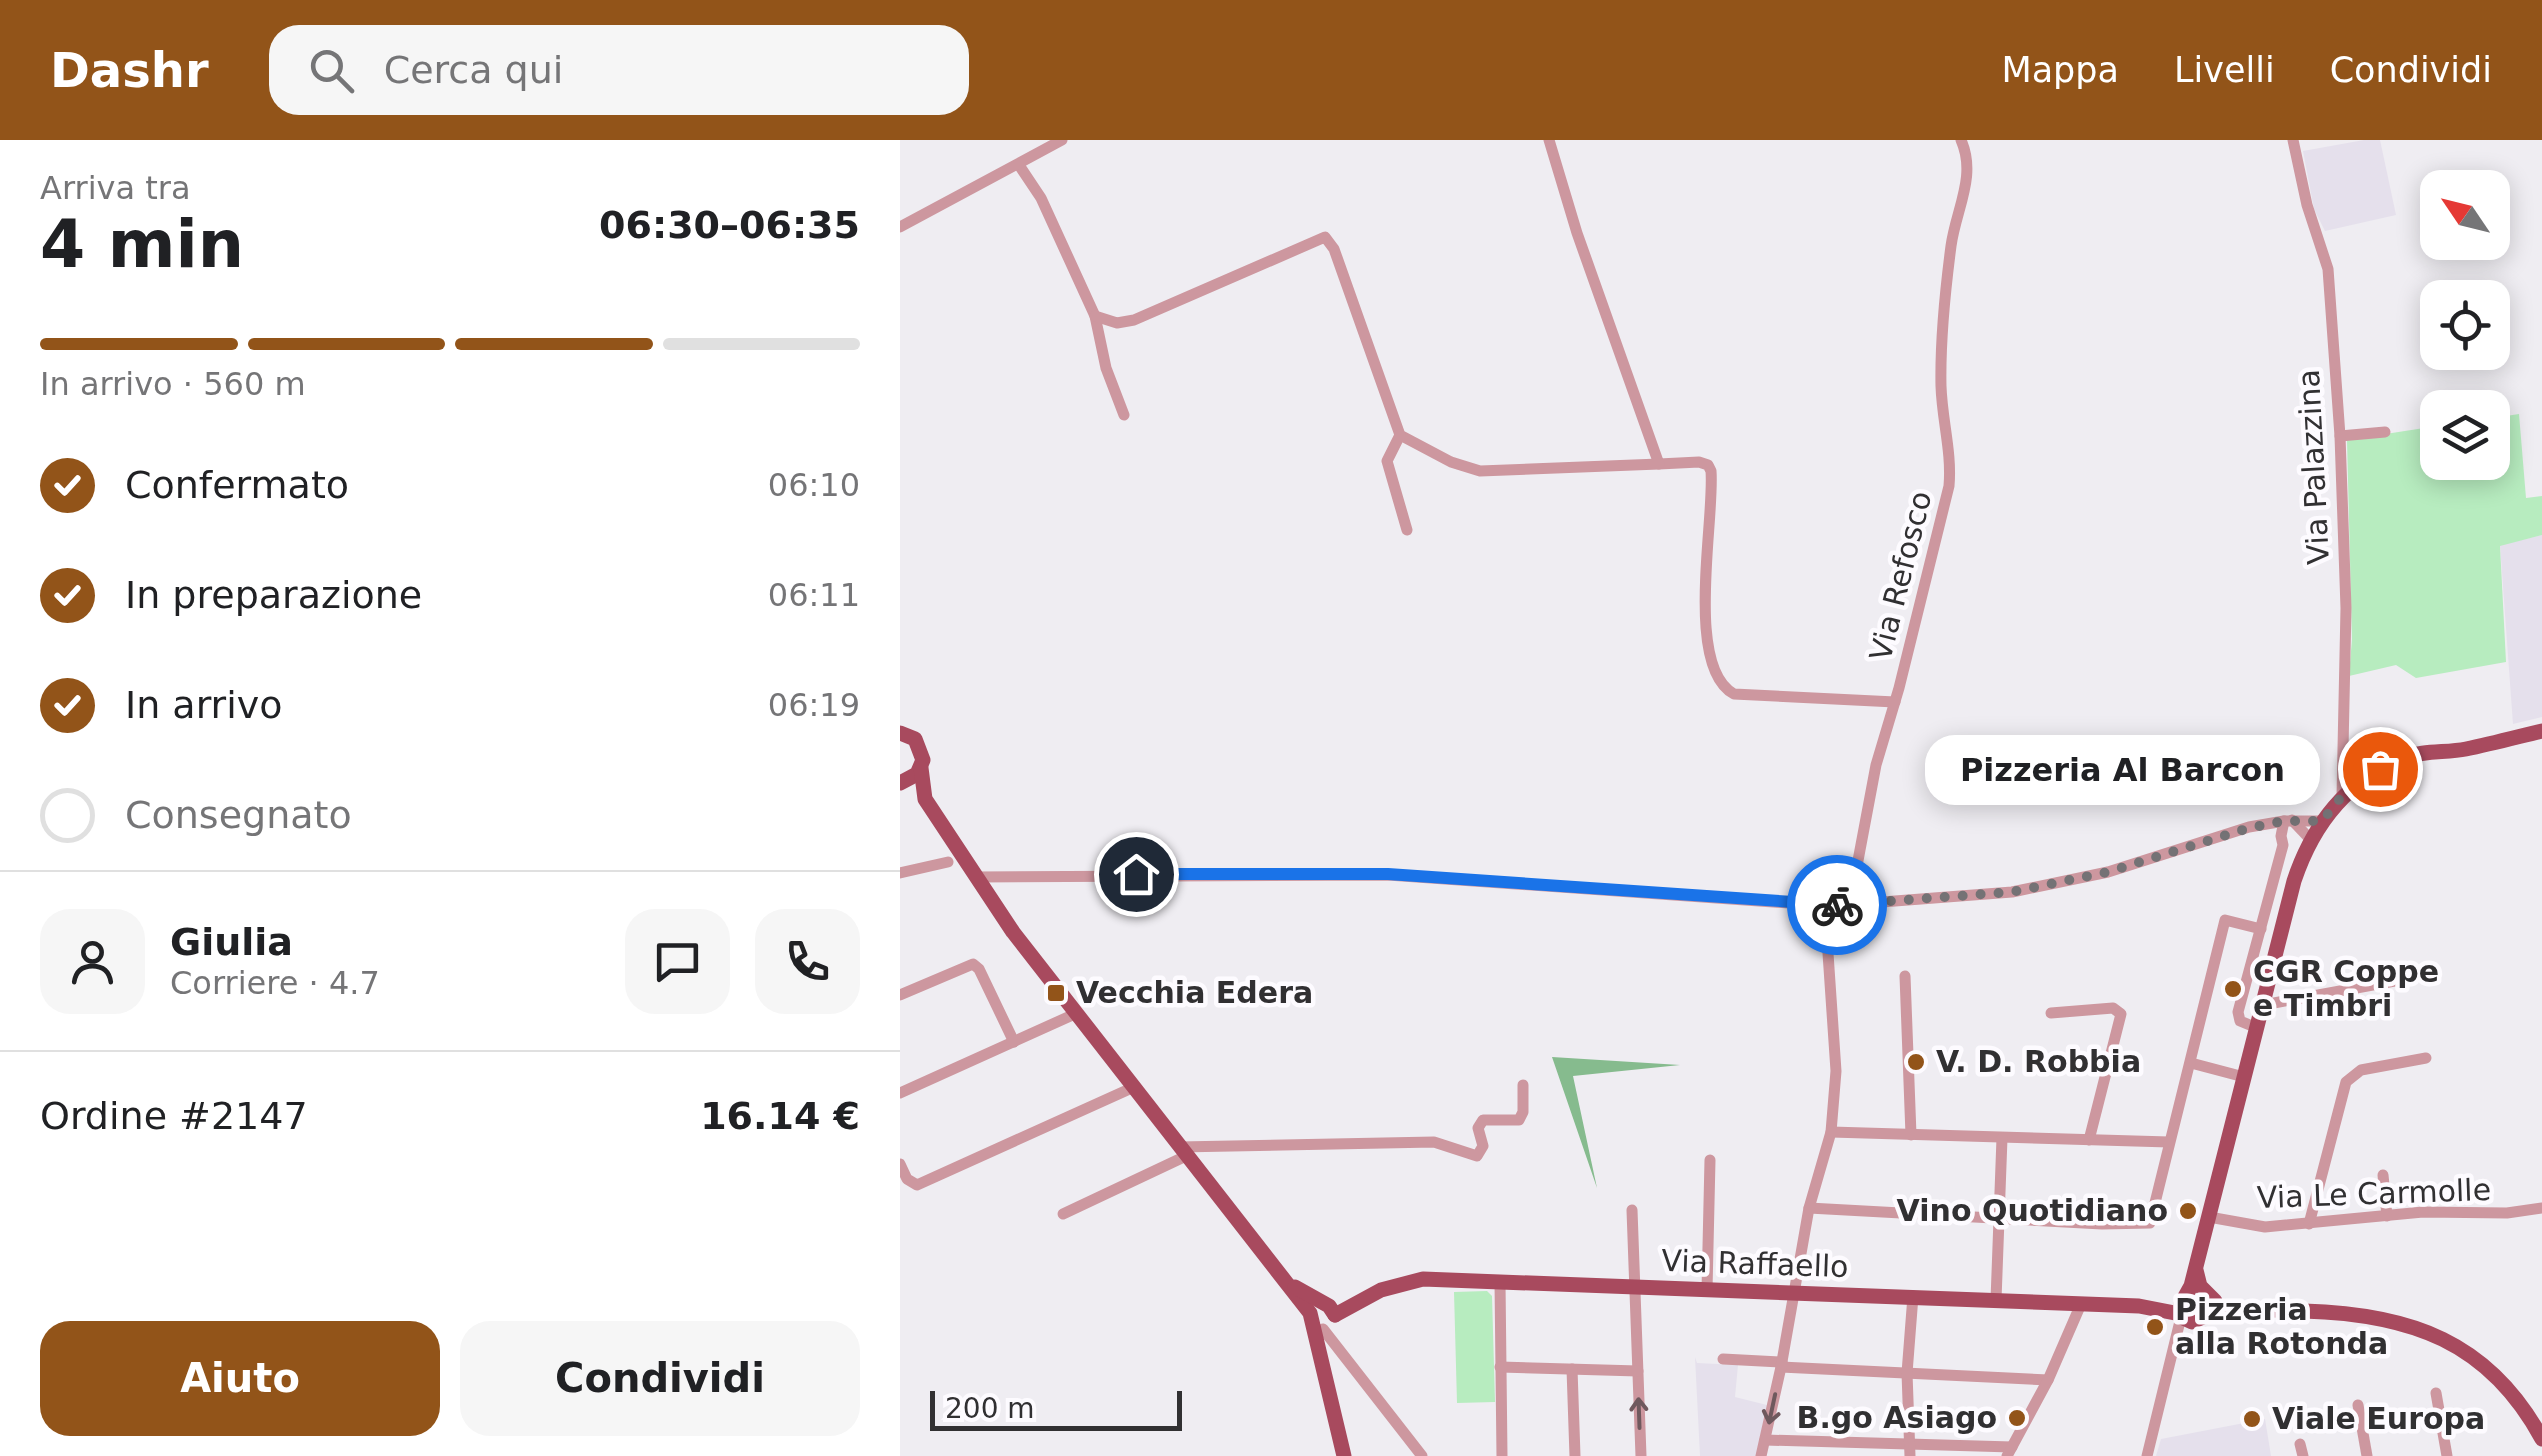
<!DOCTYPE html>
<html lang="it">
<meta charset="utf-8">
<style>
:root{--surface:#fff;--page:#f6f6f6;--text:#202124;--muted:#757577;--line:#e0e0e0;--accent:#925419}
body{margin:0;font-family:"DejaVu Sans",sans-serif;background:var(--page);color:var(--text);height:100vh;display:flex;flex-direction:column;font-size:38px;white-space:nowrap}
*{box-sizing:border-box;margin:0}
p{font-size:32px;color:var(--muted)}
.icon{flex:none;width:55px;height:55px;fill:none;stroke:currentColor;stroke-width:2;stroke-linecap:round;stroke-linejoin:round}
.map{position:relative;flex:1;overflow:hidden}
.panel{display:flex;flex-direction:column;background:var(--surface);width:900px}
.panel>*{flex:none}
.needle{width:65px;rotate:305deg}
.controls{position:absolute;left:1520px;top:30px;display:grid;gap:20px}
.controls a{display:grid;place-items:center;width:90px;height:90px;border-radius:20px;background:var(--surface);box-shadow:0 5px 25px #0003;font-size:50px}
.scale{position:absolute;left:30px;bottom:25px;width:252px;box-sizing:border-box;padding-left:10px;border:5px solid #313032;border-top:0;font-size:28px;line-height:35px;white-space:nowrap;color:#313032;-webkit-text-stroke:8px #fdfbff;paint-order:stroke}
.pin{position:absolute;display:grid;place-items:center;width:85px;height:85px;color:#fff;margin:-42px;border:5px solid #fff;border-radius:50%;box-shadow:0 2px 10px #0007}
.courier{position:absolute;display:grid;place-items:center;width:100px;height:100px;margin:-50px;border:8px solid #1a73e8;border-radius:50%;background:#fff;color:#222;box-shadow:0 2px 12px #0007}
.bubble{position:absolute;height:70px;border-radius:30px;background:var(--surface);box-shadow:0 5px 25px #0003;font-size:32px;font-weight:700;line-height:70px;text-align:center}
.headline em{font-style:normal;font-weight:700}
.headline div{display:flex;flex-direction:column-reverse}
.headline{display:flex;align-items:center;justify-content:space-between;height:170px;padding:0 40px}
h1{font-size:65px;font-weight:700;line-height:75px}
.bar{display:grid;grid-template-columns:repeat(4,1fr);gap:15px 10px;align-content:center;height:120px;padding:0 40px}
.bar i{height:12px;border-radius:8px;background:var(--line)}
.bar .active{background:var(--accent)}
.bar p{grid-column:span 4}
.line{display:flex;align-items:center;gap:25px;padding:0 40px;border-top:2px solid var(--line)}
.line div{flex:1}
.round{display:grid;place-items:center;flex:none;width:105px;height:105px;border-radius:30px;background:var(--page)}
ol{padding:0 40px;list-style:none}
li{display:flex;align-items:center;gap:30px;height:110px}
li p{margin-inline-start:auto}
li .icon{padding:10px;border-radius:50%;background:var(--accent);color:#fff;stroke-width:4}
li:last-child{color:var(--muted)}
li i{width:55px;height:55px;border:5px solid var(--line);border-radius:50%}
.cta{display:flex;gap:20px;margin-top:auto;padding:20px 40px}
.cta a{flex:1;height:115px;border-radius:30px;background:var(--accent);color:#fff;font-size:40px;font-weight:700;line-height:115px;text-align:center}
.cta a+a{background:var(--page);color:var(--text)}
header{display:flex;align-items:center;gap:60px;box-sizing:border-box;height:140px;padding:0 50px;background:var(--accent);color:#fff}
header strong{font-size:48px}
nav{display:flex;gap:55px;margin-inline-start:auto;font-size:35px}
.search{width:700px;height:90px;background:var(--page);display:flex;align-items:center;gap:25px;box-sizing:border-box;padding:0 35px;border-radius:30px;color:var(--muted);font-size:38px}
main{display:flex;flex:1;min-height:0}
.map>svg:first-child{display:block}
.built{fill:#e5e0ec}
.green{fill:#b7ecbf}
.forest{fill:#86bb8e}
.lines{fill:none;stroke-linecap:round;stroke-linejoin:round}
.minor{stroke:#cd979f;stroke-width:11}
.major{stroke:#a84a5e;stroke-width:15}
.oneway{stroke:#6f595e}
.done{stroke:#747275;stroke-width:10;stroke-dasharray:0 18}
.route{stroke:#1a73e8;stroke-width:12}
.poi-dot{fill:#925419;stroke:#fdfbff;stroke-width:4}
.labels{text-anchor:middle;stroke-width:9;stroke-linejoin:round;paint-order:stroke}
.street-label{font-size:30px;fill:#313032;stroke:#fdfbff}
.poi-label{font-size:30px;font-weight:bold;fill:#313032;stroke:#fdfbff;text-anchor:start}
</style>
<header>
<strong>Dashr</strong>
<div class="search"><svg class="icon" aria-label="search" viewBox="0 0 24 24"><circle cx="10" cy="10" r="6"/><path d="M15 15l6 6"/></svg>Cerca qui</div>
<nav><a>Mappa</a><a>Livelli</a><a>Condividi</a></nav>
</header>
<main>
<section class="panel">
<div class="headline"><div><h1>4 min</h1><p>Arriva tra</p></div><em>06:30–06:35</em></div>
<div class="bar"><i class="active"></i><i class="active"></i><i class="active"></i><i></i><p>In arrivo · 560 m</p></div>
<ol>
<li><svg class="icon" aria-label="check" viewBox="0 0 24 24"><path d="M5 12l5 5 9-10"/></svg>Confermato<p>06:10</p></li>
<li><svg class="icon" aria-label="check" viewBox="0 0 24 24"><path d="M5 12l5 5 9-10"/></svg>In preparazione<p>06:11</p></li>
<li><svg class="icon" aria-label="check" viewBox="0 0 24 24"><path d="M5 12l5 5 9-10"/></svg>In arrivo<p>06:19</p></li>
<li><i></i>Consegnato</li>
</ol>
<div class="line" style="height:180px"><a class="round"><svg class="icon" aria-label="person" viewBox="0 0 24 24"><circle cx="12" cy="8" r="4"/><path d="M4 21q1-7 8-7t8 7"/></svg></a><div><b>Giulia</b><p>Corriere · 4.7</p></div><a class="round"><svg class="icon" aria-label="chat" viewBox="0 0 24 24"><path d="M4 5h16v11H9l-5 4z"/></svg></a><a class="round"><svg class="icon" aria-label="phone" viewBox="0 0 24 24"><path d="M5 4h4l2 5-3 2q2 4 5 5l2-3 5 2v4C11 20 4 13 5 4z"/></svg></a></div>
<div class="line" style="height:130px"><div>Ordine #2147</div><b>16.14 €</b></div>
<div class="cta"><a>Aiuto</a><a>Condividi</a></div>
</section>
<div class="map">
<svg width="1642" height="1316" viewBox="0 0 1642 1316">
<rect width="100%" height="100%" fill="#efedf2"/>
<g class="built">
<polygon points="1464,0 1480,0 1496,75 1425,91 1414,69 1403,11"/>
<polygon points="1642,395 1642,577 1613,584 1600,405"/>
<polygon points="795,1217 797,1223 838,1225 835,1257 867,1265 856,1316 800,1316"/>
<polygon points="1365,1279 1371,1316 1256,1316 1261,1299"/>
</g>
<g class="green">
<polygon points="1619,274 1626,358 1642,356 1642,395 1600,406 1606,522 1516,538 1496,525 1449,536 1452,499 1447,300 1537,286 1538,322 1592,322 1593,278"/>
<polygon points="587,1151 592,1156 595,1262 557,1263 554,1152"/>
</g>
<polygon class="forest" points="652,917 780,925 673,936 697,1048"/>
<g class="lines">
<g class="minor">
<path d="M649,0l28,93 82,231 40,-2 9,3 3,6c4,49 -27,196 23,223l161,8"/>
<polyline points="1393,0 1407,65 1428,129 1440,296 1446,468 1442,656"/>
<polyline points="119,25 141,58 195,176 206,228 224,275"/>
<polyline points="0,87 162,0"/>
<polyline points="195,176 217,183 234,180 425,97 434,109 500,295 551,322 580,331 759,324"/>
<polyline points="500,295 487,321 507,390"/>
<polyline points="1440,296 1485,292"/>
<polyline points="1392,680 1410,699"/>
<polyline points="0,733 48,722"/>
<polyline points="75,737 488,735 930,766 1112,752 1208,732 1349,687 1384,681 1421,681"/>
<path d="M950,763l26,-138 23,-77 50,-202c3,-34 -7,-66 -8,-100 -1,-47 4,-94 10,-140 5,-37 26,-70 10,-106"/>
<polyline points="1005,836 1011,995"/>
<polyline points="0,855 73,824 79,829 114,902"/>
<polyline points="1363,865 1533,834"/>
<polyline points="1151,873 1213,868 1221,874 1189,1000"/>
<polyline points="1357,888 1340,881 1338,872 1383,705 1381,696 1384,681"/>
<polyline points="1291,923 1344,937"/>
<polyline points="0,953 177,873"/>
<polyline points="931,992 1269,1002"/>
<polyline points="279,1007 534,1002 577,1016 583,1006 578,988 583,980 619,980 623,972 623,945"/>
<polyline points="0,1024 7,1039 17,1045 234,947"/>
<polyline points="1483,1035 1487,1076"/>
<polyline points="909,1068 1202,1084 1250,1083 1325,780 1361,789"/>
<polyline points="732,1070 741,1316"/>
<polyline points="163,1074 286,1016"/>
<polyline points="1309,1077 1365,1087 1523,1072 1607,1073 1642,1068"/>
<polyline points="1409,1084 1446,942 1461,930 1526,918"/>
<polyline points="600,1142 602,1316"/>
<polyline points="807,1150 810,1020"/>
<polyline points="1096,1160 1102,998"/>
<polyline points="423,1189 522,1316"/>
<polyline points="823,1219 882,1222"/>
<polyline points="600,1227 738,1231"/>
<polyline points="881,1227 1148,1240"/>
<polyline points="672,1229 675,1316"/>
<polyline points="1536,1253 1547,1316"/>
<polyline points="1458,1265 1467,1316"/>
<polyline points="865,1300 1112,1307"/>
<polyline points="1400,1304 1403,1316"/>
<polyline points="861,1316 881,1227 909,1068 931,992 936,931 926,784 930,766"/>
<polyline points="1010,1316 1007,1233 1013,1156"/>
<polyline points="1107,1316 1148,1240 1181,1164"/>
<polyline points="1247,1316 1281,1177"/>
</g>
<g class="major">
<polyline points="0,593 15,599 23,620 17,634 0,643"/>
<polyline points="21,628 25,659 113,792 410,1173 444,1316"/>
<path d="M1296,1130l4,16 15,15 -3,12 -20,9 -11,-5v-13l10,-18 103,-405c19,-57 53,-101 110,-123 19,-8 42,-5 62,-9 25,-5 51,-12 76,-18"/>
<polyline points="395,1147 429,1166 435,1175"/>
<path d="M1312,1173c30,-5 61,-3 92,-2 106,3 185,30 238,128"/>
<polyline points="435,1175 481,1150 523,1139 1239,1166 1280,1174"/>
</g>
</g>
<defs><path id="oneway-shaft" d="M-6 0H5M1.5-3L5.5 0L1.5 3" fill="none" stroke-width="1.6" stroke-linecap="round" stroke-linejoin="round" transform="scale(2.5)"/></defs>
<g class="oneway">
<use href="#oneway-shaft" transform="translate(872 1269) rotate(102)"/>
<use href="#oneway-shaft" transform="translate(739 1273) rotate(-92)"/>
</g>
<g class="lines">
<polyline class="done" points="937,765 1112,752 1208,732 1349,688 1384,681 1422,681 1442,656 1480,629"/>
<polyline class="route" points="236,734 488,734 937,765"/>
</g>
<g class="poi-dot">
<circle cx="1333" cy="849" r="10"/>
<rect x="146" y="843" width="20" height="20" rx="5"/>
<circle cx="1016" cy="922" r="10"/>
<circle cx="1288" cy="1071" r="10"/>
<circle cx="1255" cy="1187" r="10"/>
<circle cx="1117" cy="1278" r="10"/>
<circle cx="1352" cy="1279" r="10"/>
</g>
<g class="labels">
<g class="street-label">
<text transform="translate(1414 327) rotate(-93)" y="10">Via Palazzina</text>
<text transform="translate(1001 436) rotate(-76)" y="10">Via Refosco</text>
<text transform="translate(1474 1054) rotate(-2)" y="10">Via Le Carmolle</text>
<text transform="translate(855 1124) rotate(2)" y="10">Via Raffaello</text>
</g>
<g class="poi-label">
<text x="1353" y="842">CGR Coppe<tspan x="1353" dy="34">e Timbri</tspan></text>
<text x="176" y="863">Vecchia Edera</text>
<text x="1036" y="932">V. D. Robbia</text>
<text x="1268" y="1081" text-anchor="end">Vino Quotidiano</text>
<text x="1275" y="1180">Pizzeria<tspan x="1275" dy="34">alla Rotonda</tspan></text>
<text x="1097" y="1288" text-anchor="end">B.go Asiago</text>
<text x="1372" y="1289">Viale Europa</text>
</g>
</g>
</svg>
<div class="controls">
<a><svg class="needle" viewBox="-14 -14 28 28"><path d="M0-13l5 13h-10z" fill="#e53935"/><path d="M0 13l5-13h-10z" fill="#757577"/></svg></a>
<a><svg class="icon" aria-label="locate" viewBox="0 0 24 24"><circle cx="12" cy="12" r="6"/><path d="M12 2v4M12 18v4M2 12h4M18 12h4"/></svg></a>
<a><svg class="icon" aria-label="layers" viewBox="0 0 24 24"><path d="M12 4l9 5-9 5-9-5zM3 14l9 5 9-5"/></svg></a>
</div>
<div class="scale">200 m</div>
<div class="pin" style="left:1480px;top:629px;background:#ea580c"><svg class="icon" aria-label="bag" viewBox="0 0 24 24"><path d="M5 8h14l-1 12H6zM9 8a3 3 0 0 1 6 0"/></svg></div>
<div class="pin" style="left:236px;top:734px;background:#1f2937"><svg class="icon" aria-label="home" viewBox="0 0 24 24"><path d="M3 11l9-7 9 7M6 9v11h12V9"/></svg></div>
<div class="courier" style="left:937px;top:765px"><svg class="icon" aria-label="bike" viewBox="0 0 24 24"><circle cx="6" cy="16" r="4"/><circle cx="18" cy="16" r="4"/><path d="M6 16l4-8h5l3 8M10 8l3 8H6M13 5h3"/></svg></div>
<div class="bubble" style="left:1025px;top:595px;width:395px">Pizzeria Al Barcon</div>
</div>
</main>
